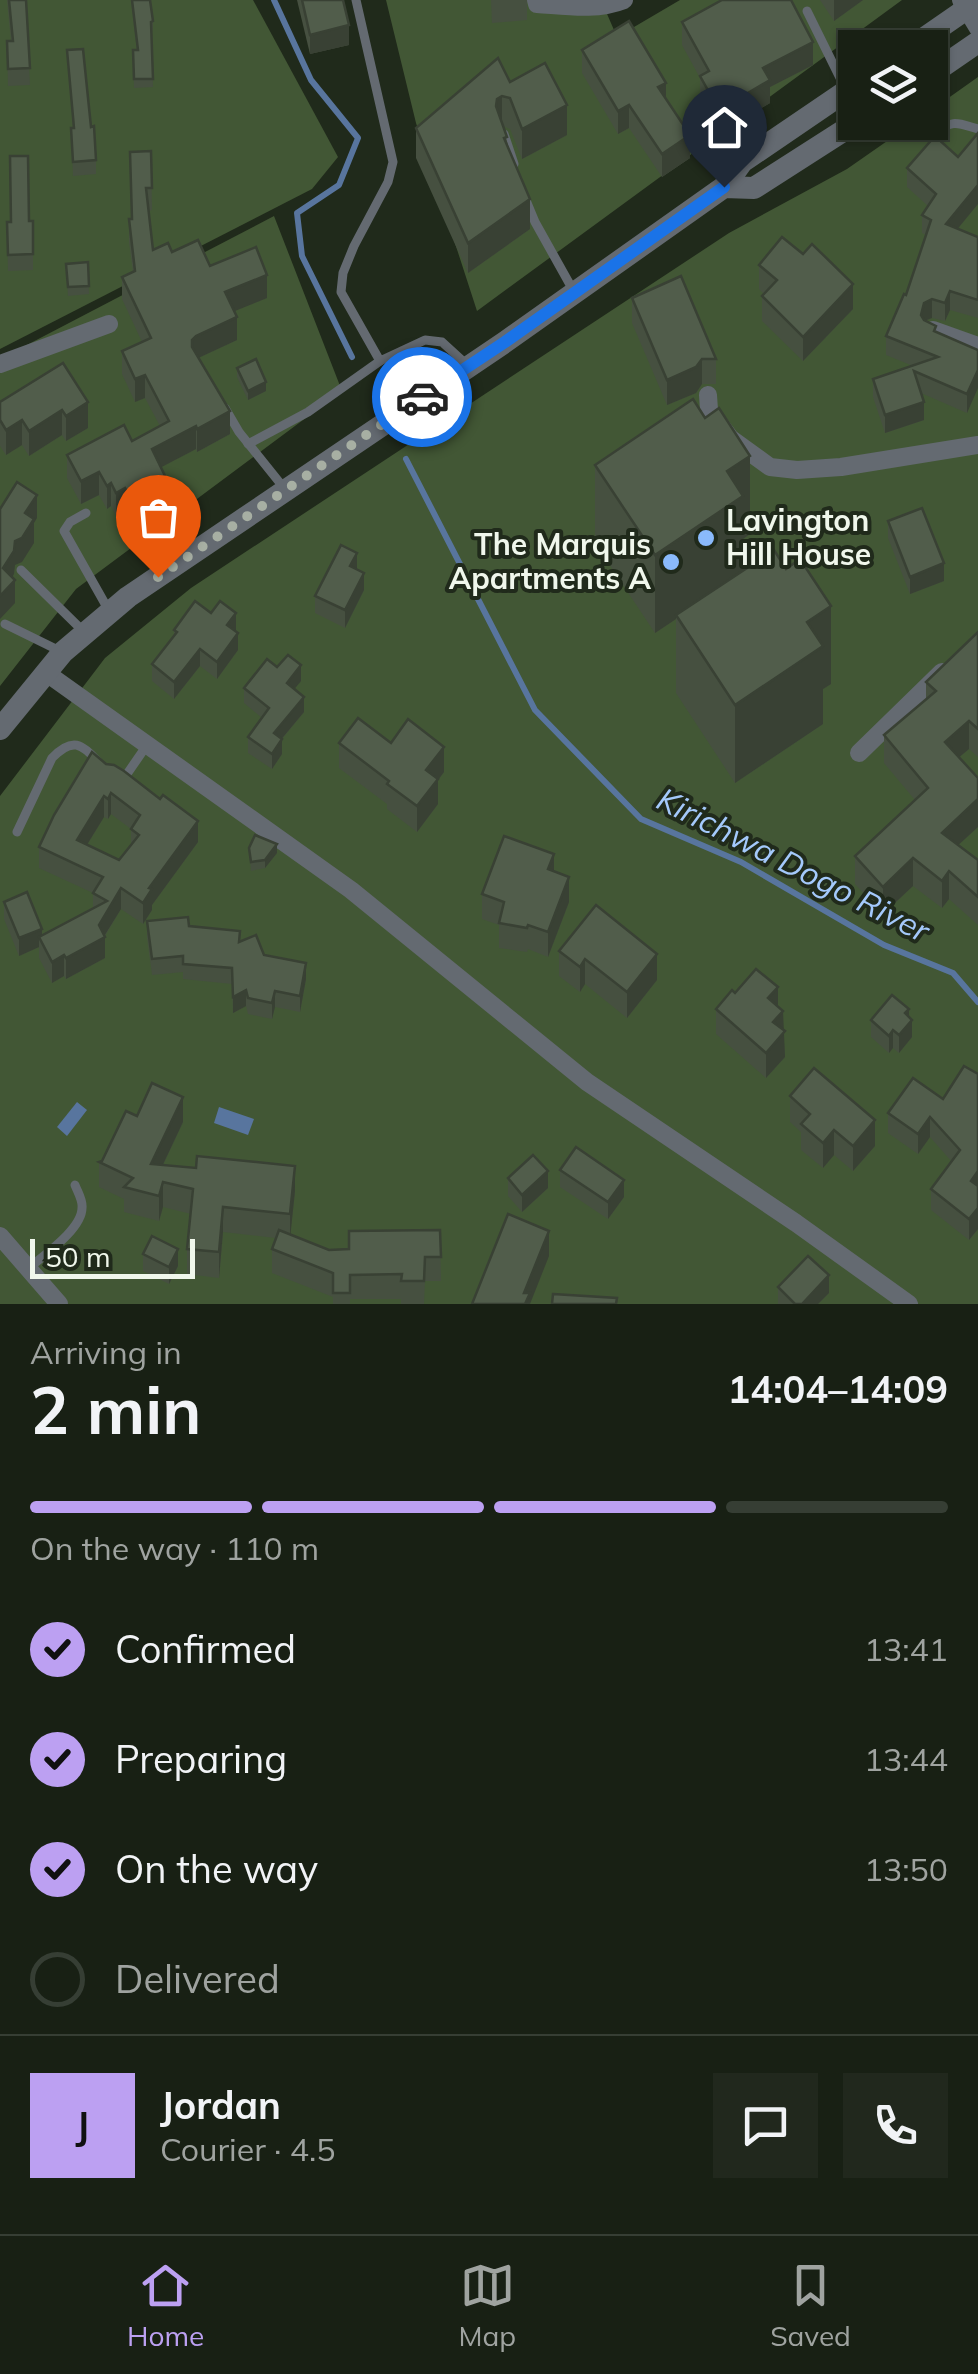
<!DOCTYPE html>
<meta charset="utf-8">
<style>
:root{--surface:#182014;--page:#21281d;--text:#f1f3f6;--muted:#9fa3a0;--line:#363e34;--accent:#bca0f2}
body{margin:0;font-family:Mulish,sans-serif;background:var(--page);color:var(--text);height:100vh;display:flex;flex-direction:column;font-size:38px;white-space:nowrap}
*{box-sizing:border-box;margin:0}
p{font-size:32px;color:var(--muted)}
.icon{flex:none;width:55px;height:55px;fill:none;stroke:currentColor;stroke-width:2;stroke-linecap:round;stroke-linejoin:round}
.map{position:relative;height:1304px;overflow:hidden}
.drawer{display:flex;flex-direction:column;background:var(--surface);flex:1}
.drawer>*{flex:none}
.fabs{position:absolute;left:838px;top:30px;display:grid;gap:20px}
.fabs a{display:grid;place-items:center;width:110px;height:110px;border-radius:0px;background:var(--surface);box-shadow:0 2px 8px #0004,0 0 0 2px var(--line);font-size:50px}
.scale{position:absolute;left:30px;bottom:25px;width:165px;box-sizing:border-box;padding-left:10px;border:5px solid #f0f7ec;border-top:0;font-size:28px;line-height:35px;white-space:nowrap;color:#f0f7ec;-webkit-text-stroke:8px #202a1b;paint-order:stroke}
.pin{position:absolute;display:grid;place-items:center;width:85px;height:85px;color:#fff;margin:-102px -42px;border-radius:50% 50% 50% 0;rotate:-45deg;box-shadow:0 0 10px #0007}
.pin .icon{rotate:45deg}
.courier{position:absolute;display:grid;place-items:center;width:100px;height:100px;margin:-50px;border:8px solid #1a73e8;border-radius:50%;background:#fff;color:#222;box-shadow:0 2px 12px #0007}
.headline em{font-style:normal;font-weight:700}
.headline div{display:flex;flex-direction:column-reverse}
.headline{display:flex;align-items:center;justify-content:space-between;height:170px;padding:0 30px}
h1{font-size:65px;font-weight:700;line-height:75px}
.bar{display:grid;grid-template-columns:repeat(4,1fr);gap:15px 10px;align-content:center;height:120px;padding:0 30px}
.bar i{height:12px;border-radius:8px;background:var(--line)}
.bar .selected{background:var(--accent)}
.bar p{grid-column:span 4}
.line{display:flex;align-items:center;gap:25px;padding:0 30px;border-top:2px solid var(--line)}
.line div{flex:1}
.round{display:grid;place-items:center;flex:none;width:105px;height:105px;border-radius:0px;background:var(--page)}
ol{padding:0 30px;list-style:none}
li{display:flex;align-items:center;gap:30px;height:110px}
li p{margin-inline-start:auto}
li .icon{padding:10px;border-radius:50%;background:var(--accent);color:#111;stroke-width:4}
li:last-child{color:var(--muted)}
li i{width:55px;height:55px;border:5px solid var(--line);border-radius:50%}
.menu{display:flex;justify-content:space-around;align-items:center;height:140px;border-top:2px solid var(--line);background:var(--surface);font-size:28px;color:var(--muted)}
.menu a{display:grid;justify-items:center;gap:5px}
.menu .selected{color:var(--accent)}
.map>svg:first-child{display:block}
.green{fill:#425735}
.water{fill:#58759e}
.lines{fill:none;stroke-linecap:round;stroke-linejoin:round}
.stream{stroke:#58759e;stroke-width:6}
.service{stroke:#646a71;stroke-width:9}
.minor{stroke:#646a71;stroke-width:18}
.tertiary{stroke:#646a71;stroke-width:22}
.wall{fill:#465040;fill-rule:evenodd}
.shaded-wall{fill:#394134}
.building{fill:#515d4b;stroke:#394134;stroke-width:2.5;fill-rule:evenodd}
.done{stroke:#a7afa3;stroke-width:10;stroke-dasharray:0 18}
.route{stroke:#1a73e8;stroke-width:12}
.poi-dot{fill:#8abafc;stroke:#202a1b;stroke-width:4}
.labels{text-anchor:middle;stroke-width:8;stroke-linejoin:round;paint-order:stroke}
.poi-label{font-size:30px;font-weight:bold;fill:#f0f7ec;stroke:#202a1b;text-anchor:start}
.water-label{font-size:32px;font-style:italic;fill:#a4c9fb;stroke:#202a1b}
</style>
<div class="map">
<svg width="978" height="1304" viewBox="0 0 978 1304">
<rect width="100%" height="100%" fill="#202a1b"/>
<g class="green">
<polygon points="0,0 253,0 338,157 312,189 0,349"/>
<polygon points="386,0 601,0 617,37 680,0 902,0 477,311 416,123"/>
<polygon points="978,77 978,1304 0,1304 0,796 105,658 191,588 729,233 847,169 913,123 930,122 930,111"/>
<polygon points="274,216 342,391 76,589 0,686 0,359"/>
</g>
<g class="water">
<polygon points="77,1102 87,1110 67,1136 57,1127"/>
<polygon points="219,1107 254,1119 248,1135 214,1123"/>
</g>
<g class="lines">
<g class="stream">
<polyline points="274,0 311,80 358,138 339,185 297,213 302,256 352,357"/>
<polyline points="406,459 535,710 641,819 741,862 884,945 953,973 978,1002"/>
</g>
<g class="service">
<polyline points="356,0 393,162 388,182 354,246 343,273 341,292 380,361 425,340 442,342 466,364"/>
<polyline points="807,11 845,88"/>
<path d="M935,133c19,-14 22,-10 43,-4"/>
<polyline points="504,134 514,164"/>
<polyline points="525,198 535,222 573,290"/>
<polyline points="225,408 239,432 284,488"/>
<polyline points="248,444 308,412 380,361"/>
<polyline points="86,513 70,522 64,531 108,609"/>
<polyline points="21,570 83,631"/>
<polyline points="5,624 60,651"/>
<polyline points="117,778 127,774 147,745"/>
<path d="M17,832l35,-74c20,-21 30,-15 47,5"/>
<path d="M29,1268c15,-13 53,-39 53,-60 1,-8 -4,-15 -7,-23"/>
</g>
<g class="minor">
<path d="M536,0l1,4c30,2 59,7 87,-4"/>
<polyline points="961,0 978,28"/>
<polyline points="933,330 978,346"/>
<polyline points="0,364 109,324"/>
<polyline points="708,395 709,410 730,438 770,467 797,470 841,467 978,445"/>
<polyline points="45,672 351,890 587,1082 796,1223 909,1304"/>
<polyline points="859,753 942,672"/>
<polyline points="0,1236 59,1304"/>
</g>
<g class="tertiary">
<polyline points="910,48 978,1"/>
<polyline points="930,75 978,42"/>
<polyline points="724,187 742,162 855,85"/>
<polyline points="0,729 63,652 128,597 505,342 724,187 754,188 857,122"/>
</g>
</g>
<g class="wall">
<polygon points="7,0 26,0 30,85 8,86 7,41 11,41"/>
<polygon points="131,0 153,21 153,30 151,30 153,87 134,88 133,50 137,50"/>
<polygon points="297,0 343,0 349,45 310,54"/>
<polygon points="491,0 527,0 527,20 492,23"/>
<polygon points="820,0 863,0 834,21"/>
<polygon points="682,22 813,65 770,87 770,103 719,133 700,99 700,78 682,45"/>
<polygon points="67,50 91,127 96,160 96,174 73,176 71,128 73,128"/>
<polygon points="582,50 690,158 662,177 629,128 618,134 582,73"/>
<polygon points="510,82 567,135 522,159 510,129 503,126 530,229 468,273 416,158 416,128"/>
<polygon points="935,136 957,229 978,237 978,318 950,310 945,321 932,318 925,321 936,332 978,350 967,413 921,393 924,420 885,433 873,397 873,379 913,366 886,355 886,336 906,295 926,235 922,233 922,215 928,206 907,187 907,168"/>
<polygon points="151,151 152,210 149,211 153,250 172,252 210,266 267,298 234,311 237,340 198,358 230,434 197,452 196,449 161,467 167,502 131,522 125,511 116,516 111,506 107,509 99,495 81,504 67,478 67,455 132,441 160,426 145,398 135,402 122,374 122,351 142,342 122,299 122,277 133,272 129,242 129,219 131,219"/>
<polygon points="33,221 33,270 8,271 7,222"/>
<polygon points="88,262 89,294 68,296 66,264"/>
<polygon points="759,265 853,309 803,361 762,321 762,296 764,294 759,289"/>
<polygon points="632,298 716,359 716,384 702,384 696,393 667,405 632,323"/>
<polygon points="63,363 88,428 66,441 62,435 29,456 22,445 6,455 0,446 0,402"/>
<polygon points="237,368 266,391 248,400 237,377"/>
<polygon points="595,465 750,534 743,539 743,570 831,684 823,689 823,724 735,783 676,693 676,619 655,633 595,543"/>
<polygon points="888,521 944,581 910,594 888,538"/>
<polygon points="364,590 345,628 315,613 315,596"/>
<polygon points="174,630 236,630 238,650 217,679 200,666 174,699 152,681 152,664 174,636"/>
<polygon points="978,632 978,757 969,749 959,757 978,778 978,827 958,845 978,860 978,925 949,899 942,908 913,886 883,914 855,884 855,856 915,800 884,763 884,735 926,701 926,682"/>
<polygon points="277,667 301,681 294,689 304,712 282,739 282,754 272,769 248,753 248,737 262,718 244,703 244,688"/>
<polygon points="339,743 391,743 444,772 438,780 438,804 417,832 387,809 387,804 339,768"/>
<path d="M92,752l106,90 -46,63v5l-9,14 -22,-15 -16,27v22l-39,21 -2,-3 -12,7 -13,-25v-11l-20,9 -15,-37v-17l38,33 51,-27v-15l-54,-25v-21zM111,814l20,15v16l-12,15 -32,-15 17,-28 4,2z"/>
<polygon points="249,848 277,853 265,868 251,871"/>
<polygon points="554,871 569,902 548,957 528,949 527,952 499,948 499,925 482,919 482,894"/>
<polygon points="147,921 189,926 240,942 306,979 300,1012 275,1007 272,1019 248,1014 246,1006 233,1013 232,984 183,979 183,972 152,975 147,937"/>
<polygon points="559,951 657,980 627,1018 585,984 580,992 559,976"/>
<polygon points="735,993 778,1007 783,1030 785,1057 766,1078 716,1034 716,1009"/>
<polygon points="909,1017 912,1037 899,1053 893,1048 889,1053 871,1037 871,1020"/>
<polygon points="978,1074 978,1229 969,1240 931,1210 931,1189 952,1162 930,1137 918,1154 888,1133 888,1113 943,1099"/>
<polygon points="790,1096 875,1146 853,1171 834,1155 823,1168 801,1150 801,1132 790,1122"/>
<polygon points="137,1116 183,1122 163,1165 295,1191 290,1234 329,1250 349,1249 440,1230 441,1281 425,1281 424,1304 401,1304 401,1299 350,1299 350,1304 333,1304 333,1297 272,1273 272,1249 276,1238 223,1232 219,1278 187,1274 187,1249 191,1214 163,1207 159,1221 124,1212 124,1199 99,1187 99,1162 102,1161"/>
<polygon points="560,1170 624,1197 608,1219 560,1187"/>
<polygon points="508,1178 548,1188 522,1212 508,1196"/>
<polygon points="143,1254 178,1266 169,1284 143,1271"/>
<polygon points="778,1287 829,1293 818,1304 778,1304"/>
</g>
<g class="shaded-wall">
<polygon points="834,0 863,0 834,21"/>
<polygon points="349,25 349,45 310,54 310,35"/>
<polygon points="813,42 813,65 770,87 770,103 719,133 719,110 763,68"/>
<polygon points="666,83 666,106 658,87"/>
<polygon points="502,96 502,126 496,106 497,99"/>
<polygon points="567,105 567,135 522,159 522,129"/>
<polygon points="629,105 629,128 618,134 618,111"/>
<polygon points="690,135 690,158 662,177 662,154"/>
<polygon points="978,185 978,204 946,243 946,224"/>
<polygon points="530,199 530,229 468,273 468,243"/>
<polygon points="267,275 267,298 225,315 225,292"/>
<polygon points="853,284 853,309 803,361 803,337"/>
<polygon points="950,291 950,310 945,321 945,303"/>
<polygon points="932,299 932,318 924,321 921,315 924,303"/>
<polygon points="237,317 237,340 196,359 192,363 192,340 196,336"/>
<polygon points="702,359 702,384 696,393 667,405 667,380"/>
<polygon points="978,370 978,388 967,413 967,394"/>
<polygon points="145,375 145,398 135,402 135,379"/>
<polygon points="266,382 266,391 248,400 248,391"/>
<polygon points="88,402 88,428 66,441 66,416"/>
<polygon points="924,402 924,420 885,433 885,415"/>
<polygon points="62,410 62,435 29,456 29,431"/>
<polygon points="230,411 230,434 197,452 197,429"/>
<polygon points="22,420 22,445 6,455 6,430"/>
<polygon points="196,426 196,449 152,472 152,449"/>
<polygon points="750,456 750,534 743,539 743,574 676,615 676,619 655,633 655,555 727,471"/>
<polygon points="99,472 99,495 81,504 81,481"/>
<polygon points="167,480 167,502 131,522 131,499"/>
<polygon points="111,483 111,506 107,509 107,486"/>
<polygon points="125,488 125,511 116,516 116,493"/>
<polygon points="37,495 37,518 34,523 34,543 22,562 15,565 14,574 3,592 3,568 25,513"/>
<polygon points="357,553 357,570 350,566"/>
<polygon points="944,563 944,581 910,594 910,577"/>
<polygon points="364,573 364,590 345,628 345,610"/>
<polygon points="15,580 15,603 0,619 0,596"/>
<polygon points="831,606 831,684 823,689 823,724 735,783 735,705 807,622"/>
<polygon points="236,613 236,630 227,642 227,625"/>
<polygon points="238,633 238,650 217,679 217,662"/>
<polygon points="200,649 200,666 174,699 174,682"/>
<polygon points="301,665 301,681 287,698 287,683"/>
<polygon points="304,697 304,712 274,748 274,733"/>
<polygon points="969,721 969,749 945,769 945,742"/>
<polygon points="282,739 282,754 272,769 272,754"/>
<polygon points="444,747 444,772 438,780 438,804 417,832 417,806 426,770"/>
<polygon points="111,793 111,814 108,819 108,799"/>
<polygon points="104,796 104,817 77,861 77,840"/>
<polygon points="978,799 978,827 942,860 942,833"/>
<polygon points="198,821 198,842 152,905 152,910 143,924 143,903 149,888"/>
<polygon points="277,844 277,853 265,868 265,860"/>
<polygon points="554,854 554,879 548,869"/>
<polygon points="913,858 913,886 883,914 883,887"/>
<polygon points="949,871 949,899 942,908 942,881"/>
<polygon points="569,877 569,902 548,957 548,932"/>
<polygon points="121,888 121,909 103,938 105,937 105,958 66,979 66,958 99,925"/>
<polygon points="42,929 42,943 39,937 39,947 19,956 19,938"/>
<polygon points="657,954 657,980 627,1018 627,992"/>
<polygon points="64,955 64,976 52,983 52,962"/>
<polygon points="585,959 585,984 580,992 580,967"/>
<polygon points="306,963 306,979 300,1012 300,996"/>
<polygon points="778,987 778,1013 768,998"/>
<polygon points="246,990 246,1006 233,1013 233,997"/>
<polygon points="275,991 275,1007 272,1019 272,1003"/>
<polygon points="909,1009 909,1024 912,1020 912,1037 899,1053 899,1035 905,1013"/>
<polygon points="783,1011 785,1057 766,1078 766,1053 773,1022"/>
<polygon points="893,1030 893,1048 889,1053 889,1036"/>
<polygon points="183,1097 183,1122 151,1190 151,1164"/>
<polygon points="930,1117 930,1137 918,1154 918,1134"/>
<polygon points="875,1120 875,1146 853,1171 853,1146"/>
<polygon points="834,1130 834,1155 823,1168 823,1143"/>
<polygon points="295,1166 295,1191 290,1239 290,1214"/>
<polygon points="548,1171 548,1188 522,1212 522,1195"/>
<polygon points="978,1171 978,1191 971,1181"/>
<polygon points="624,1180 624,1197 608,1219 608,1202"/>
<polygon points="163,1182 163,1207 159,1221 159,1196"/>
<polygon points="223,1207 223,1232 219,1278 219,1252"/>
<polygon points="978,1208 978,1229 969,1240 969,1219"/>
<polygon points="549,1231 549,1256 530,1304 524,1304 524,1293"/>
<polygon points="178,1249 178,1266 169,1284 169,1267"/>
<polygon points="829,1275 829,1293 818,1304 802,1304"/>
</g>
<g class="building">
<polygon points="9,0 26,0 30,68 8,69 7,41 13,41"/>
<polygon points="132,0 150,0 153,21 151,22 153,79 134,79 133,50 138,50"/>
<polygon points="302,0 343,0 349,25 310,35"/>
<polygon points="722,0 791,0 813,42 763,68 770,80 719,110 700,76 709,71 682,22"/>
<polygon points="629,21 666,83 658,87 690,135 662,154 629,105 618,111 582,50"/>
<polygon points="83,49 91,127 94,126 96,160 73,162 71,128 74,128 67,50"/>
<polygon points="498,58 510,82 545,63 567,105 522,129 510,98 502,96 497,99 496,106 507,137 504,138 530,199 468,243 416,128"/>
<polygon points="978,133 978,185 946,224 978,237 978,300 950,291 945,303 932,299 924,303 921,315 924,320 936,326 934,331 978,350 978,370 967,394 914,371 924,402 885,415 873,379 938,357 886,336 904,294 906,295 931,220 922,215 936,194 907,168 935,136 958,157"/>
<polygon points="151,151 152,188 146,188 153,250 168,243 172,252 198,240 210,266 256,247 267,275 225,292 237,317 196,336 192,340 192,347 230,411 197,429 196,426 152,449 167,480 131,499 125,488 116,493 111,483 107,486 99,472 81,481 67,455 124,425 132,441 169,421 145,375 135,379 122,351 151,338 122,277 135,271 129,219 132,219 130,152"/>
<polygon points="10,156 28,156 29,221 33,221 33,254 8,255 7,222 11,222"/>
<polygon points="782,237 803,254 812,244 853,284 803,337 762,296 777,280 759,265"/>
<polygon points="88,262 89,286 68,287 66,264"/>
<polygon points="681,276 716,359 702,359 696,367 667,380 632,298"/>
<polygon points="256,359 266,382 248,391 237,368"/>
<polygon points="63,363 88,402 66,416 62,410 29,431 22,420 6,430 0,420 0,402"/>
<polygon points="693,399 705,418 719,408 750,456 727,471 743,496 655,555 595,465"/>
<polygon points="17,482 37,495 25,513 34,519 22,538 15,541 14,551 3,568 15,580 0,596 0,509"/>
<polygon points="922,508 944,563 910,577 888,521"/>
<polygon points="341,545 357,553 350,566 364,573 345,610 315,596"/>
<polygon points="774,550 786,569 800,559 831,606 807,622 823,646 735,705 676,615"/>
<polygon points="195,601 211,613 220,601 236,613 227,625 238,633 217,662 200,649 174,682 152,664 177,632 174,630"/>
<polygon points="978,632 978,729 969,721 945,742 978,778 978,799 942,833 978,860 978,897 949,871 942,881 913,858 883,887 855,856 928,788 884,735 936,691 926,682"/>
<polygon points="288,655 301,665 287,683 304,697 274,733 282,739 272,754 248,737 269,708 244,688 267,659 277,667"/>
<polygon points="358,718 391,743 408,719 444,747 426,770 438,779 417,806 387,784 389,781 339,743"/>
<path d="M92,752l14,12 8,1 10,6 36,28 3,-4 35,26 -49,67 3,1 -9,14 -22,-15 -22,37 6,12 -39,21 -2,-3 -12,7 -13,-25 68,-36 -14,-8 10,-16 -64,-30 15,-32zM111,793l29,22 -9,14 8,6 -20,25 -42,-20 27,-44 4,3z"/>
<polygon points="255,835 277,844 265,860 251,862 249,848"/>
<polygon points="504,836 554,854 548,869 569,877 548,932 528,925 527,928 499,923 504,902 482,894"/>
<polygon points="27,892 42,929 19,938 4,902"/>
<polygon points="596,905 657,954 627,992 585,959 580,967 559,951"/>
<polygon points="188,917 189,926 240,931 239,942 256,935 264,955 306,963 300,996 275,991 272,1003 248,998 246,990 233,997 232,968 183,964 183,956 152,959 147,921"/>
<polygon points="756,969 778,987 768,998 783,1011 773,1022 785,1031 766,1053 716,1009 732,990 735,993"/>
<polygon points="892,995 909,1009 905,1013 912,1020 899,1035 893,1030 889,1036 871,1020"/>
<polygon points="964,1066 978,1074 978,1171 971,1181 978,1186 978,1208 969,1219 931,1189 960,1150 930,1117 918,1134 888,1113 913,1078 943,1099"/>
<polygon points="814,1068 875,1120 853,1146 834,1130 823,1143 801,1124 810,1114 790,1096"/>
<polygon points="152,1083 183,1097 151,1164 196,1168 197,1156 295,1166 290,1214 223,1207 219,1252 187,1249 193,1189 163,1182 159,1196 124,1187 133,1178 99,1162 102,1161 126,1111 137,1116"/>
<polygon points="576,1147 624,1180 608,1202 560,1170"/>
<polygon points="533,1155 548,1171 522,1195 508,1178"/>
<polygon points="508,1214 549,1231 524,1293 530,1293 525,1304 472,1304"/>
<polygon points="279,1230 329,1250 349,1249 349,1231 440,1230 441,1257 425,1257 424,1281 401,1281 402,1274 350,1275 350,1293 333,1293 333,1273 272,1249"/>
<polygon points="152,1236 178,1249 169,1267 143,1254"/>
<polygon points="808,1256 829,1275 802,1304 795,1304 778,1287"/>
<polygon points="553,1294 617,1298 616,1304 552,1304"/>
</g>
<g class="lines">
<polyline class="done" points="158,577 422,397"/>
<polyline class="route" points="422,397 505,342 724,187"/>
</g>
<g class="poi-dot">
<circle cx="706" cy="538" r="10"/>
<circle cx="671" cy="562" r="10"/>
</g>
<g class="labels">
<g class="poi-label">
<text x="726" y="531">Lavington<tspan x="726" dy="34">Hill House</tspan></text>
<text x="651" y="555" text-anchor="end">The Marquis<tspan x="651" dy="34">Apartments A</tspan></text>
</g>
<g class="water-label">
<text transform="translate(793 865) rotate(27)" y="11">Kirichwa Dogo River</text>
</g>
</g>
</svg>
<div class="fabs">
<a><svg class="icon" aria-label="layers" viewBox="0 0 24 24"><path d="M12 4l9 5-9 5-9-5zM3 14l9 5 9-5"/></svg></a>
</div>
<div class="scale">50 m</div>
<div class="pin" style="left:158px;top:577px;background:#ea580c"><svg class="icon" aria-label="bag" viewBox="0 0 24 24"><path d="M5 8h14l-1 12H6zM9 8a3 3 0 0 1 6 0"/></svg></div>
<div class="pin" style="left:724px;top:187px;background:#1f2937"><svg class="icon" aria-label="home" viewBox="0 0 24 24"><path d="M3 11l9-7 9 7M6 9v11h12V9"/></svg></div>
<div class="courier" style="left:422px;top:397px"><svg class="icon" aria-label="car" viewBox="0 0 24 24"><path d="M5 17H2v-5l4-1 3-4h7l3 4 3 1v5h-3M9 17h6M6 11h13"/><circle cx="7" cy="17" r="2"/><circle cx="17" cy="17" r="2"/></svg></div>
</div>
<section class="drawer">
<div class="headline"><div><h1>2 min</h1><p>Arriving in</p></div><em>14:04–14:09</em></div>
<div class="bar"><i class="selected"></i><i class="selected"></i><i class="selected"></i><i></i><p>On the way · 110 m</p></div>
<ol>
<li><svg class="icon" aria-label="check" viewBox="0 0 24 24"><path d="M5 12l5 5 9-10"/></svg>Confirmed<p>13:41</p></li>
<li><svg class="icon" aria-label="check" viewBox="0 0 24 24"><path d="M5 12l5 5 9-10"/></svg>Preparing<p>13:44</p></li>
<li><svg class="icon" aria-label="check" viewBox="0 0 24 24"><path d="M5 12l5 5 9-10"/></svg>On the way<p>13:50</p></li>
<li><i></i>Delivered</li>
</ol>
<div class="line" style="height:180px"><b class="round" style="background:var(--accent);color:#111">J</b><div><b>Jordan</b><p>Courier · 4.5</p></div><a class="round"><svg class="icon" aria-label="chat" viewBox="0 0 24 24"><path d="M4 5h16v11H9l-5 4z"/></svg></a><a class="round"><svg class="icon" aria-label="phone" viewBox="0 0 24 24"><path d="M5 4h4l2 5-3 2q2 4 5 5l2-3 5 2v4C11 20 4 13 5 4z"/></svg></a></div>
</section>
<nav class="menu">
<a class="selected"><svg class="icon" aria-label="home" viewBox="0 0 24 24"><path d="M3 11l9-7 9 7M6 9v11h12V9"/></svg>Home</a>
<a><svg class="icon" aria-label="map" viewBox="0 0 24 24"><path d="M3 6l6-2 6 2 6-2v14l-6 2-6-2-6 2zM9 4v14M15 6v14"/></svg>Map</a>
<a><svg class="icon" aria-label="saved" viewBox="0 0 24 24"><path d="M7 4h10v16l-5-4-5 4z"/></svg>Saved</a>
</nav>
